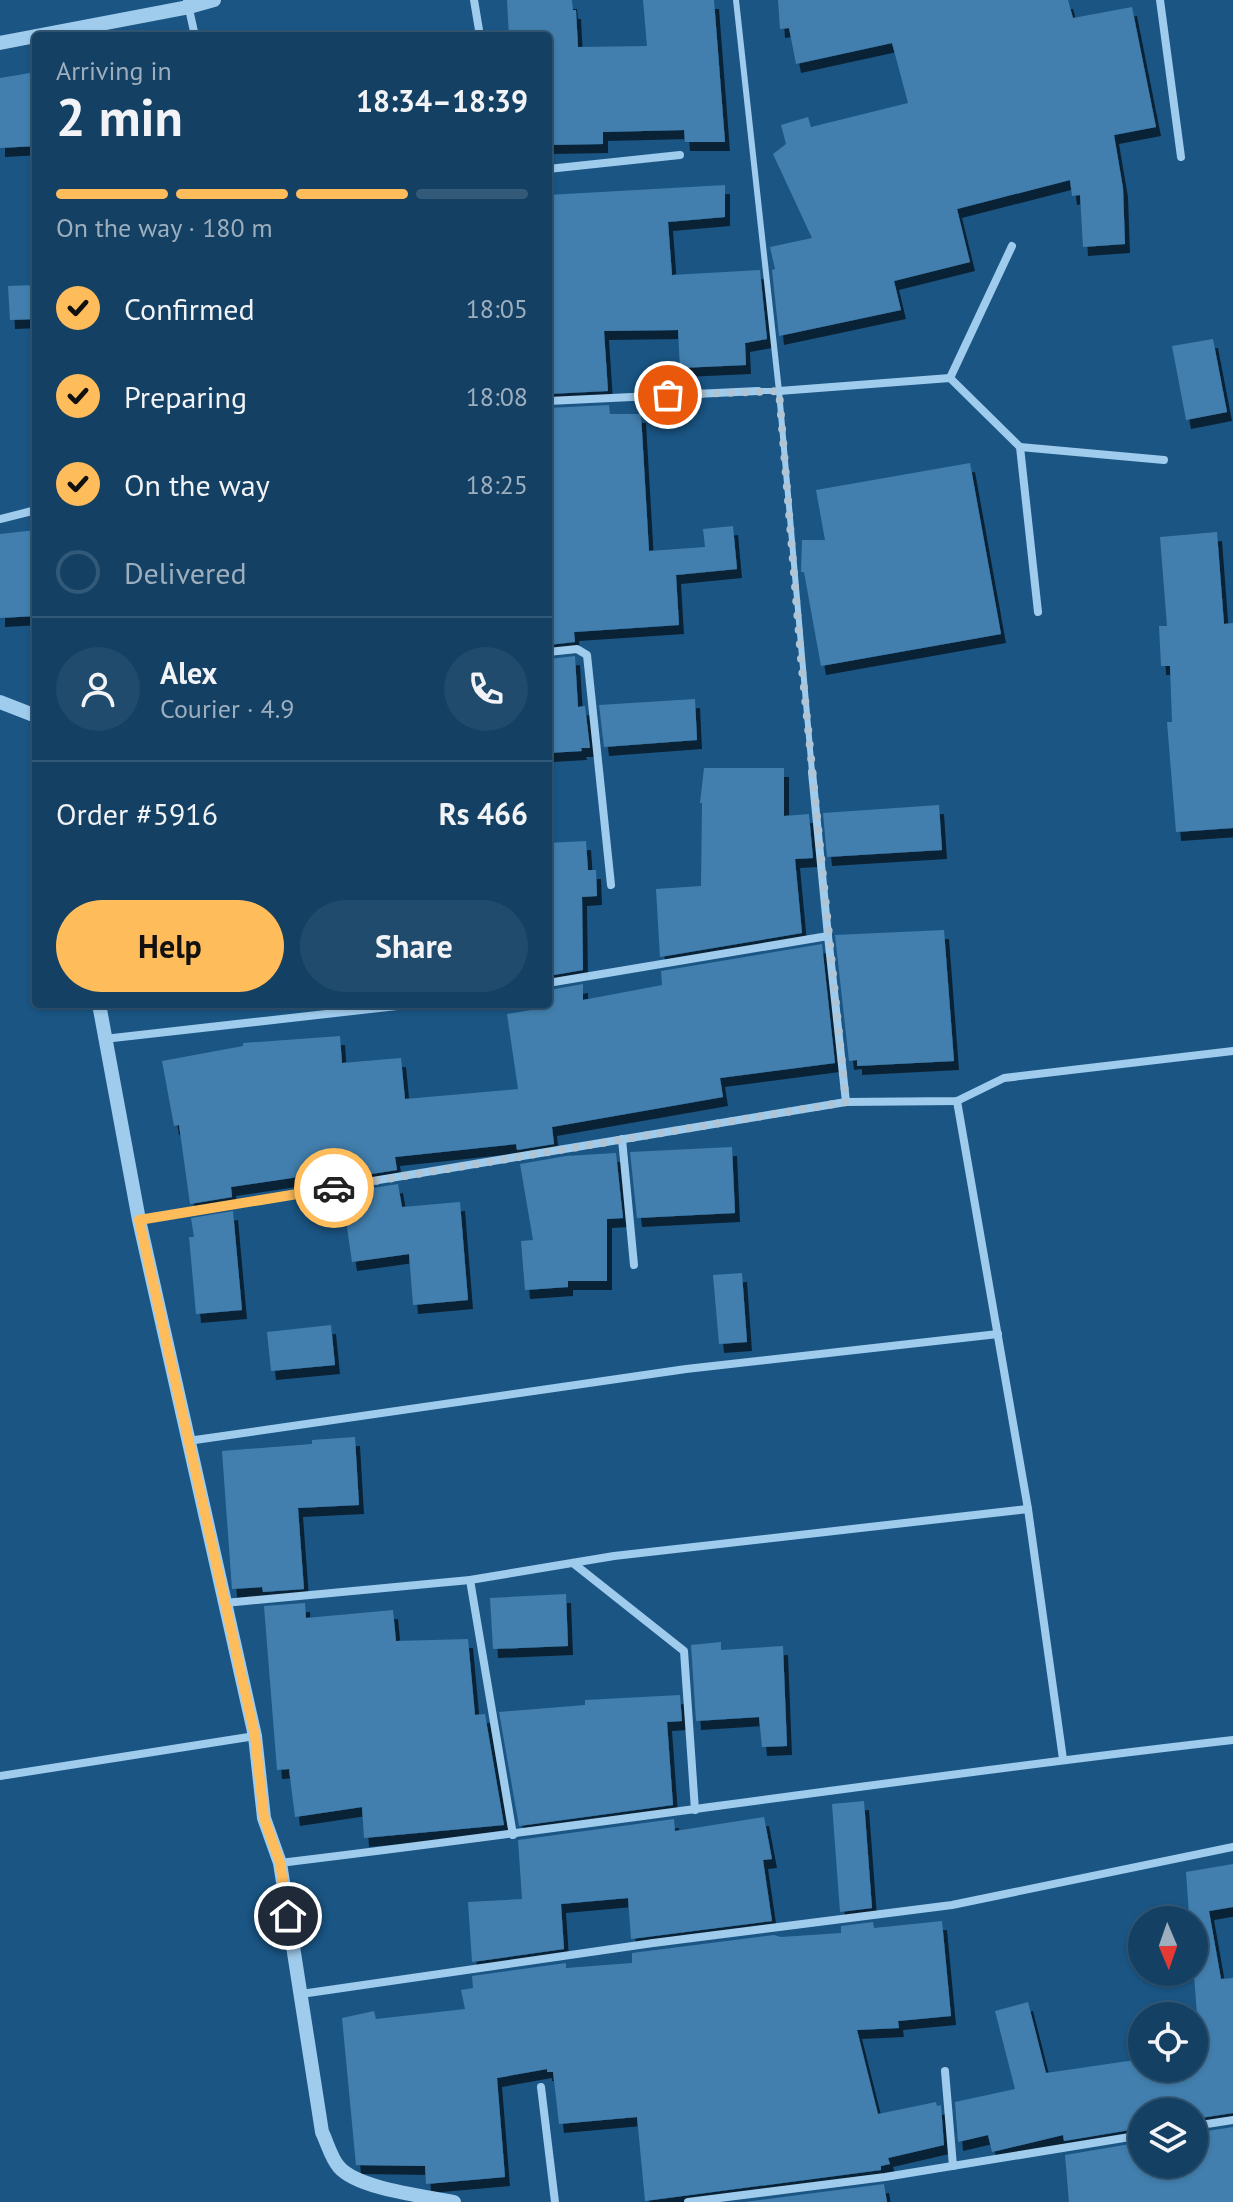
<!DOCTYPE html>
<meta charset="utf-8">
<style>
:root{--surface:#144063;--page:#214b6c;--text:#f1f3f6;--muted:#9dafbe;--line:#335978;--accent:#febc5b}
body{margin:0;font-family:"PT Sans",sans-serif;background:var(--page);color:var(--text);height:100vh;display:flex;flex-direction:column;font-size:30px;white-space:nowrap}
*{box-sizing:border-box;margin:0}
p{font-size:26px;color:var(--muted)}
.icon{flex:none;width:44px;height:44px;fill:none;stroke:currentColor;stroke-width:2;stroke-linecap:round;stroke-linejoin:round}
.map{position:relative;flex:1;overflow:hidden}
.panel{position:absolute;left:32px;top:32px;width:520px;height:976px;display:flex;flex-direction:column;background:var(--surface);border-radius:8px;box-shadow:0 2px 6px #0004,0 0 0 2px var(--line)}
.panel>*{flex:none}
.needle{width:52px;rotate:178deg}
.controls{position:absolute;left:1128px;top:1906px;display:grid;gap:16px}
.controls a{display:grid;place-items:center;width:80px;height:80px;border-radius:50%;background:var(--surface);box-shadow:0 2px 6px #0004,0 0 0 2px var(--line);font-size:40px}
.pin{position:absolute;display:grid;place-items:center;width:68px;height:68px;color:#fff;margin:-34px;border:4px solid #fff;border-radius:50%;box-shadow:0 2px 8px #0007}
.courier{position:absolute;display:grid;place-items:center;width:80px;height:80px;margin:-40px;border:6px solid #febc5b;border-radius:50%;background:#fff;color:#222;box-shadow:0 2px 10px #0007}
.overview em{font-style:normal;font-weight:700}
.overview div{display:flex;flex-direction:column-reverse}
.overview{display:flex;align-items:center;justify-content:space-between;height:136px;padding:0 24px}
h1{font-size:52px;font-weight:700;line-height:60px}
.bar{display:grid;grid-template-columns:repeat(4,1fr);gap:12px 8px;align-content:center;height:96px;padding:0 24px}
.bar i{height:10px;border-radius:6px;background:var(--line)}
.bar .active{background:var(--accent)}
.bar p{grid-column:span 4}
.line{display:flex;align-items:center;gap:20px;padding:0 24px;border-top:2px solid var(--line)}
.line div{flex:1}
.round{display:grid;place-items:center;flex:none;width:84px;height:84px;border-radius:42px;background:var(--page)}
ol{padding:0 24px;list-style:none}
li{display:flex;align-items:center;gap:24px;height:88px}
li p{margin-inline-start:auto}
li .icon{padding:8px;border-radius:50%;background:var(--accent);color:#111;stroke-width:4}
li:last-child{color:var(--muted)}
li i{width:44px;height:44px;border:4px solid var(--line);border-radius:50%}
.button{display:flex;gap:16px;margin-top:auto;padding:16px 24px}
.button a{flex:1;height:92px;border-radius:48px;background:var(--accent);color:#111;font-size:32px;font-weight:700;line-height:92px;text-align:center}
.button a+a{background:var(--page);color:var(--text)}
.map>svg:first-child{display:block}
.building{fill:#427fae;filter:url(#shadow)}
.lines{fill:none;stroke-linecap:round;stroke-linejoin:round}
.service{stroke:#9fcbec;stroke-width:6}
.minor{stroke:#9fcbec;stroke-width:8}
.tertiary{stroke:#9fcbec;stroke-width:14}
.done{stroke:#afc4d4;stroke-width:8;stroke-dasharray:0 14.4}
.route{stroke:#febc5b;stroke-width:10}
</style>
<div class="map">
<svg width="1233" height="2202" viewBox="0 0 1233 2202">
<defs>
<filter id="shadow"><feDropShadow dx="5" dy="9" stdDeviation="0" flood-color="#0009"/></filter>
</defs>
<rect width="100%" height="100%" fill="#1a5584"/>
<g class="building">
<polygon points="507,0 572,0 573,10 576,10 578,47 647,46 643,0 714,0 725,142 685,142 684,130 603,132 603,144 548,145 548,36 509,36"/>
<polygon points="778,0 1068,0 1073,18 1132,7 1156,127 1114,135 1123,188 1125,244 1083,247 1080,195 1072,196 1070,180 957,209 970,262 894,281 901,310 779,336 772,270 775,269 770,247 812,238 773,154 786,144 781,125 808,117 811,127 908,103 892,43 796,64 789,28 780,29"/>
<polygon points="36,72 36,146 0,148 0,78"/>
<polygon points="725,185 725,217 668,222 672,275 760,270 767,339 745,343 746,365 680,368 678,330 604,331 608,391 548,394 548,195"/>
<polygon points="36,285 36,319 10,320 8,286"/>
<polygon points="1213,339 1227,412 1186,420 1172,346"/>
<polygon points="609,405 610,414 641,414 649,551 705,547 703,529 733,526 737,569 676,575 679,625 574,632 575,642 548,645 548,408"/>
<polygon points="970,463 1001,634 821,666 804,572 801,572 802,540 825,540 816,490"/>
<polygon points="36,530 36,616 0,618 0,534"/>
<polygon points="1217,532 1224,624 1233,623 1233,828 1176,832 1167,722 1172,722 1170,666 1161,666 1159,626 1167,626 1160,537"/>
<polygon points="575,656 578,707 585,706 590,748 581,748 582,751 548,753 548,659"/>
<polygon points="695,699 697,740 604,747 599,705"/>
<polygon points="704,768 784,768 784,816 809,814 813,858 795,859 802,933 660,957 656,889 701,886 702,803 700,803"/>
<polygon points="939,805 942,850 827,857 823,813"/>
<polygon points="586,841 588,870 596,870 597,896 582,897 583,970 548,976 548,843"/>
<polygon points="944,930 954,1061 857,1066 857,1060 849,1061 835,935"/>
<polygon points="822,944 835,1063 720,1078 723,1097 552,1127 554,1144 517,1150 516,1144 395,1157 397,1170 340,1179 339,1171 231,1187 232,1197 190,1204 179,1125 174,1126 162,1061 243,1046 243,1043 340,1036 342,1063 401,1058 405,1099 518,1089 507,1014 549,1007 549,990 583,984 583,1000 662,985 661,971"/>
<polygon points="732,1147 735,1213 637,1218 630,1152"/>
<polygon points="616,1153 623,1218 607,1219 607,1281 568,1281 568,1287 525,1290 521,1241 533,1240 520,1164 566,1156"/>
<polygon points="398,1184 402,1207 460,1202 468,1300 413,1305 409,1254 352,1262 342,1193"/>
<polygon points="233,1211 242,1310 196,1314 189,1237 194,1237 191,1218"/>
<polygon points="742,1273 747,1342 719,1344 713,1275"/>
<polygon points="331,1325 335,1365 271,1371 267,1332"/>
<polygon points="355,1437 359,1505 298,1508 304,1589 263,1592 262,1587 232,1589 222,1451 312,1444 312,1440"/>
<polygon points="566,1594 568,1646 493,1649 490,1598"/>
<polygon points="305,1603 306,1618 393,1610 396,1641 468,1639 475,1715 485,1714 504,1825 364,1838 362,1807 295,1817 289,1769 277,1770 264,1606"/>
<polygon points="721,1642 721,1650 783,1646 787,1746 762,1747 759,1717 696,1721 691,1645"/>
<polygon points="680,1695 682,1721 667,1722 673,1805 519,1826 499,1712 585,1705 585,1700"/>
<polygon points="864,1801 872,1908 840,1912 832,1804"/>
<polygon points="764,1817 772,1859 763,1860 772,1921 631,1939 628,1898 561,1904 564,1949 472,1962 468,1902 522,1899 518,1840 674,1819 675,1831"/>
<polygon points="1233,1864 1233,1907 1209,1911 1221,1979 1233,1978 1233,2113 1194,2119 1194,2112 1142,2112 1142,2128 1064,2141 1063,2135 992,2152 988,2135 958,2142 955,2102 1015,2089 995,2011 1028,2002 1046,2073 1142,2059 1142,2068 1201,2068 1194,1975 1194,1914 1189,1915 1186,1872"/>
<polygon points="942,1921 951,2016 898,2021 899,2028 857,2030 878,2114 936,2102 937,2106 941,2105 944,2145 888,2158 890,2164 881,2166 881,2170 645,2201 637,2117 559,2124 553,2072 547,2072 547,2069 497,2078 505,2177 426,2184 425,2166 356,2165 342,2018 374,2011 376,2019 465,2009 461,1990 473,1988 472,1976 566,1963 566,1968 632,1963 632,1953 774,1935 781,1937 841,1933 841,1926 873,1922 874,1928"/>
<polygon points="1233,2127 1233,2202 1069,2202 1065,2155 1142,2142 1142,2164 1194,2164 1194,2133"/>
<polygon points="884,2184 887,2202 744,2202"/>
</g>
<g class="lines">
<g class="service">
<polyline points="736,0 779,391 812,772"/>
<polyline points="758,391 779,391"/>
</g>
<g class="minor">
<polyline points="187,0 195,36"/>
<polyline points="474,0 480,36"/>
<polyline points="1160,0 1181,157"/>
<polyline points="548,169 680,155"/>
<polyline points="950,378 1012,246"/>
<polyline points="35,380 36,389"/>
<polyline points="779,391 950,378 1020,447 1038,612"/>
<polyline points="548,401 758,391"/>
<polyline points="1020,447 1164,460"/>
<polyline points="0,519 36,510"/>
<polyline points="548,652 577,649 587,655 611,885"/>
<polyline points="828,936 846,1102"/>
<polyline points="548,983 828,936 812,772"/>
<polyline points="104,1039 415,1004"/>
<polyline points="957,1101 1028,1509 1063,1759"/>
<polyline points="622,1139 634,1265"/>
<polyline points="139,1220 846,1102 957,1101 1004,1078 1233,1051"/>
<polyline points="188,1441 686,1369 998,1334"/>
<polyline points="573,1563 684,1651 695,1810"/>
<polyline points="470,1580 513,1835"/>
<polyline points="225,1603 470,1580 614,1556 1028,1509"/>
<polyline points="0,1776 255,1736"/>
<path d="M280,1863c318,-38 635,-87 953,-123"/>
<polyline points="301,1994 653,1943 952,1905 1233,1847"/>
<polyline points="945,2071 953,2166"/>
<polyline points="541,2087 555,2202"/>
<polyline points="1194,2126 1233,2120"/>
<polyline points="688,2202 885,2177 1142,2135"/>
</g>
<g class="tertiary">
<polyline points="37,36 189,7 214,0"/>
<polyline points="0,43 36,36"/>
<polyline points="0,702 36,716"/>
<path d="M99,1004l40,216 116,516 9,82 16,45 42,269c5,10 9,26 17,35 19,22 86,29 115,35"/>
</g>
</g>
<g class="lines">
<polyline class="done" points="334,1188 846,1102 801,659 779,391 668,395"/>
<polyline class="route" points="288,1916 280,1863 264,1818 255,1736 139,1220 334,1188"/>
</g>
</svg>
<div class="controls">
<a><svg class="needle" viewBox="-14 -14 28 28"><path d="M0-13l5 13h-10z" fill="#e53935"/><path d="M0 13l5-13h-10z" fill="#9dafbe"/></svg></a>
<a><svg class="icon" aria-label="locate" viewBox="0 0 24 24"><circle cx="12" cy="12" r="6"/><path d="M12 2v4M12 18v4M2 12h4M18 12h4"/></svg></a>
<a><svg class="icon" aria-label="layers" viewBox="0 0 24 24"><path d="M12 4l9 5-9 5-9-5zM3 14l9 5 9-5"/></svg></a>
</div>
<div class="pin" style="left:668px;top:395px;background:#ea580c"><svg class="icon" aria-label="bag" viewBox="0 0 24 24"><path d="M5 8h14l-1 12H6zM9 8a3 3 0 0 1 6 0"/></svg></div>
<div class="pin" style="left:288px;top:1916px;background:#1f2937"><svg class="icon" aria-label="home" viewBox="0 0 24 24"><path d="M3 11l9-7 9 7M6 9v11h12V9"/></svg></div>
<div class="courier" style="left:334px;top:1188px"><svg class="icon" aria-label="car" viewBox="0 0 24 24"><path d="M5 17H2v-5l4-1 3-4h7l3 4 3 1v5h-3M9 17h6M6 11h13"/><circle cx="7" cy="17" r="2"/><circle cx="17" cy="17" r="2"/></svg></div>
<section class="panel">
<div class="overview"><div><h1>2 min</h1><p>Arriving in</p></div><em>18:34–18:39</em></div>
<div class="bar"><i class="active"></i><i class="active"></i><i class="active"></i><i></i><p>On the way · 180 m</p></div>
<ol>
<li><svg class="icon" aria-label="check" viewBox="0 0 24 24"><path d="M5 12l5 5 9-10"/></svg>Confirmed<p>18:05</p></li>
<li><svg class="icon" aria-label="check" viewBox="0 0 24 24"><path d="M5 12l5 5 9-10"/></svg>Preparing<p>18:08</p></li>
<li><svg class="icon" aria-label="check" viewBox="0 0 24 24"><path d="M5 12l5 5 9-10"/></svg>On the way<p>18:25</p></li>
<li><i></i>Delivered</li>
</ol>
<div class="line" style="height:144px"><a class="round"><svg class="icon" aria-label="person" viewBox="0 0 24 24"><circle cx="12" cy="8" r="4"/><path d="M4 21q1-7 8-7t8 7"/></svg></a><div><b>Alex</b><p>Courier · 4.9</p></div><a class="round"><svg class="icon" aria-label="phone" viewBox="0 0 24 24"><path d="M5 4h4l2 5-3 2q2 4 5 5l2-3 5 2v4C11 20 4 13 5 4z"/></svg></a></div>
<div class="line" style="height:104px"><div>Order #5916</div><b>Rs 466</b></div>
<div class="button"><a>Help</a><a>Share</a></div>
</section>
</div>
